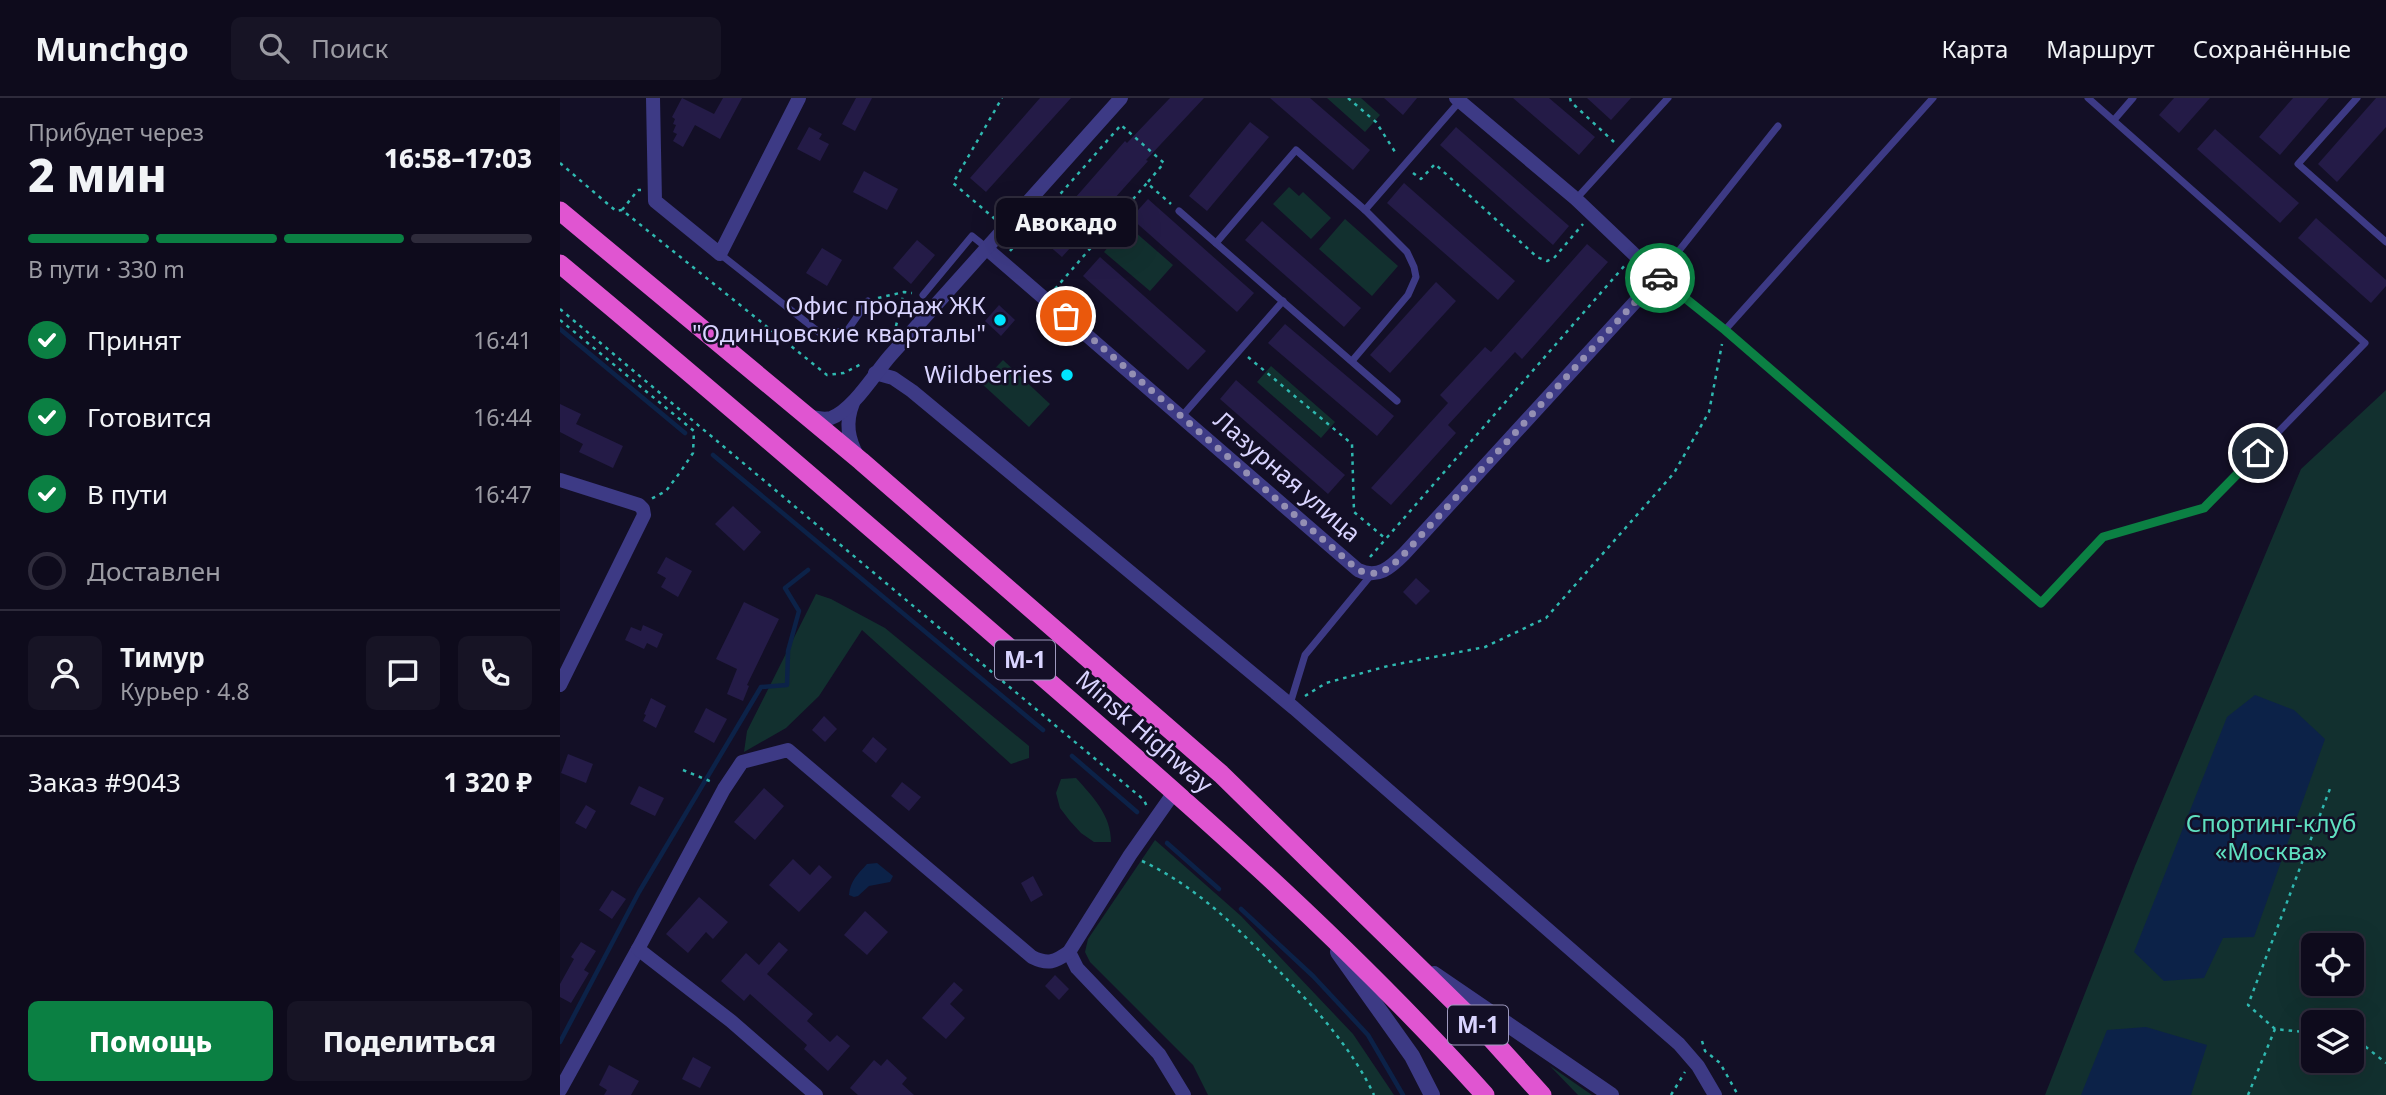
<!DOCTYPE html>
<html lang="ru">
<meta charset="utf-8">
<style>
:root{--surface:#0e0b1c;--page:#171425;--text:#f1f3f6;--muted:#9b9ba3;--line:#2e2b3b;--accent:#0b8043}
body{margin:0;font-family:"Noto Sans",sans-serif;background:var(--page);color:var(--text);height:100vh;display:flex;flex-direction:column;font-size:26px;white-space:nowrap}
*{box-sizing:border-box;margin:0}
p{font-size:23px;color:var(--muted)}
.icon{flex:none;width:38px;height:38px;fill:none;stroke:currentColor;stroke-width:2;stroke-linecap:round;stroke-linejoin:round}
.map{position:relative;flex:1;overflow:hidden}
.drawer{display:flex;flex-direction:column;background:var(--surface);width:560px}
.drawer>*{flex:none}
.fabs{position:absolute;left:1741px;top:835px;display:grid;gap:14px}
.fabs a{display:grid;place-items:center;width:63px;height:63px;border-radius:10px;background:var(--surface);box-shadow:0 7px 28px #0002,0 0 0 2px var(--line);font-size:35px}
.pin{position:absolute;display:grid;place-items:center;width:60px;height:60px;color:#fff;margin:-30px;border:4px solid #fff;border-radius:50%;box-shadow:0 2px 7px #0007}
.courier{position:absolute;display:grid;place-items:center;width:70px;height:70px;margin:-35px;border:5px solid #0b8043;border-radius:50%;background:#fff;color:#222;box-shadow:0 2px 9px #0007}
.bubble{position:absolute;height:49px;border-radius:10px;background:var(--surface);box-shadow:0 7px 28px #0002,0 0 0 2px var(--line);font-size:23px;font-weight:800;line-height:49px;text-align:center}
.head em{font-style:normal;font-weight:800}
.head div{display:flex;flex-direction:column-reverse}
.head{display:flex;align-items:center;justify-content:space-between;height:119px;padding:0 28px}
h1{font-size:46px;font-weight:800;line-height:52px}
.bar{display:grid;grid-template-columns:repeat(4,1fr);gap:10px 7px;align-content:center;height:84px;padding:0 28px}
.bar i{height:9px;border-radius:5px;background:var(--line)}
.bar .active{background:var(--accent)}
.bar p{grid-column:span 4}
.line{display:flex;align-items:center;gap:18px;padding:0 28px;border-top:2px solid var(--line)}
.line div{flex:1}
.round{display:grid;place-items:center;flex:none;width:74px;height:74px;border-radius:10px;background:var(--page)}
ol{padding:0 28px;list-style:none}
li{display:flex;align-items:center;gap:21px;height:77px}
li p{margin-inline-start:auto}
li .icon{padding:7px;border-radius:50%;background:var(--accent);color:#fff;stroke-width:4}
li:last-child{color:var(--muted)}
li i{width:38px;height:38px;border:4px solid var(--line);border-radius:50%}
.button{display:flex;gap:14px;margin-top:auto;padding:14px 28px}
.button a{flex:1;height:80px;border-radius:10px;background:var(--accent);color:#fff;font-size:28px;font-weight:800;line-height:80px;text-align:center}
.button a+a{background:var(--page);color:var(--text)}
header{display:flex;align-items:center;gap:42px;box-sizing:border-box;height:98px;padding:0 35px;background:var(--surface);border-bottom:2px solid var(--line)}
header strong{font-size:33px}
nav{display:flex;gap:38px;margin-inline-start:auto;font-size:24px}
.search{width:490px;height:63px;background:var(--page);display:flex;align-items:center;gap:18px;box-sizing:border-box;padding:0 24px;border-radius:10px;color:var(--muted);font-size:26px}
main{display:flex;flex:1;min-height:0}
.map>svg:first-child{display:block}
.green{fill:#12302f;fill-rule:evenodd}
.water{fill:#0c2248}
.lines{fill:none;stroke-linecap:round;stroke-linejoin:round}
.stream{stroke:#0c2248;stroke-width:4.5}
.building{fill:#241b47}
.path{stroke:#2fb8b0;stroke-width:2.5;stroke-dasharray:3.5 5;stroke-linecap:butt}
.service{stroke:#3d3a85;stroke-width:7}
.minor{stroke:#3d3a85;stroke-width:14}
.tertiary{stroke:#3d3a85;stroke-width:16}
.trunk{stroke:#e055d1;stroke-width:19}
.done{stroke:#948fb3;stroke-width:7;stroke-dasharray:0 12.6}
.route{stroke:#0b8043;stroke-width:9}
.poi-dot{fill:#00e5ff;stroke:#130f26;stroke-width:2.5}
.labels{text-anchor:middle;stroke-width:5;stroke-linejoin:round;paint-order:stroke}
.shield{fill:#130f26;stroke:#9e99be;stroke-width:2}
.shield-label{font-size:23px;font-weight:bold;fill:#d9d4ff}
.poi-label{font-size:24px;fill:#d9d4ff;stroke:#130f26;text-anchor:end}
.street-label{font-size:24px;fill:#d9d4ff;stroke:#130f26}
.park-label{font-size:24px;fill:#5fe0c0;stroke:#130f26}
</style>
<header>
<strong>Munchgo</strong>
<div class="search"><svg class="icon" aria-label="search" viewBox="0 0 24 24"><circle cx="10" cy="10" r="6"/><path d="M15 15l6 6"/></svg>Поиск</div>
<nav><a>Карта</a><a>Маршрут</a><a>Сохранённые</a></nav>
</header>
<main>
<section class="drawer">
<div class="head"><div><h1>2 мин</h1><p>Прибудет через</p></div><em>16:58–17:03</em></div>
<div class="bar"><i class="active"></i><i class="active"></i><i class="active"></i><i></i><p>В пути · 330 m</p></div>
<ol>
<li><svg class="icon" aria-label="check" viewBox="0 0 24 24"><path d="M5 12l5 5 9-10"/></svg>Принят<p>16:41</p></li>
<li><svg class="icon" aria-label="check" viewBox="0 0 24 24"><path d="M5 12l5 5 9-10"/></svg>Готовится<p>16:44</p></li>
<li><svg class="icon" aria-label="check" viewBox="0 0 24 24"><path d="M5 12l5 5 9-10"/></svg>В пути<p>16:47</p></li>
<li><i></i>Доставлен</li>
</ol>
<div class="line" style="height:126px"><a class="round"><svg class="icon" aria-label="person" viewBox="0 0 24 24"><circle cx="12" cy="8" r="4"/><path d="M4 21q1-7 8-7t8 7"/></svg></a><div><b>Тимур</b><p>Курьер · 4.8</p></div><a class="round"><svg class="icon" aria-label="chat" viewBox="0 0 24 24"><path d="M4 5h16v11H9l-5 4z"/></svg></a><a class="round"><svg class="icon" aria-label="phone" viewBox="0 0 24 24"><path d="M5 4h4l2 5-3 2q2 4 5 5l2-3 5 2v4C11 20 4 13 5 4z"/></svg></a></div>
<div class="line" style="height:91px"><div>Заказ #9043</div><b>1 320 ₽</b></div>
<div class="button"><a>Помощь</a><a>Поделиться</a></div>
</section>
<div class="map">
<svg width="1826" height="997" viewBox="0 0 1826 997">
<rect width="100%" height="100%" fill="#130f26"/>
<g class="green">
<polygon points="767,0 801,0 820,17 805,34"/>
<polygon points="729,89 739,98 743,94 771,120 751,141 713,106"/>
<polygon points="785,121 838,168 812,198 759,151"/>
<polygon points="567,127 613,167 590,193 544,154"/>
<polygon points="443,262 490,306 469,329 421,285"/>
<polygon points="711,268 775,324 761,340 697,284"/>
<path d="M1826,292v705h-341l90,-229 166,-397zM1754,847h38v39h-38zM1754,924h38v38h-38z"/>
<polygon points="256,496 271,501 325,530 469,648 469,660 451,666 302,532 259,598 226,630 184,654 187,633"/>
<path d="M516,680c17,19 35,37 35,64h-17l-13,-9 -11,-12 -10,-13 -4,-15 5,-14z"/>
<polygon points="595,742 681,818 793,936 834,997 648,997 633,967 530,864 525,854 528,841"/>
<polygon points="990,968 1032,997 1018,997"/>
</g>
<g class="water">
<polygon points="1695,597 1734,612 1765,641 1694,839 1663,840 1644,880 1604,883 1574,854 1667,619"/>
<path d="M317,765l16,13 -3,6 -21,4 -11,10 -4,1 -5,-2c1,-14 9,-21 18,-31z"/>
<polygon points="1586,929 1647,947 1631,997 1521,997 1547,932"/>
</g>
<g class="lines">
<g class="stream">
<polyline points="0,231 125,335"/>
<polyline points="153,357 483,632"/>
<polyline points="512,658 577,714"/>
<polyline points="607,745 659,791"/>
<polyline points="681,811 753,878 808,937 843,997"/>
<polyline points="0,944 79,794 201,589 227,587 228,553 239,513 225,490 248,472"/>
</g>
</g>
<g class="building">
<polygon points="122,0 154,16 163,0 182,0 160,41 135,27 123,49 113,43 117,36 113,34 116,27 113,26 115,21 112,19"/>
<polygon points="296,0 312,0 295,33 282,26"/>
<polygon points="480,0 511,0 426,94 410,80"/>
<polygon points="610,0 644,0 586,62 588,63 502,159 480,140 565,43 567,45"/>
<polygon points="710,0 750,0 810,52 793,72"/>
<polygon points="824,0 857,0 843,17"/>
<polygon points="953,0 989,0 1035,39 1019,57"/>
<polygon points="1027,0 1071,0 1051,22"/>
<polygon points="1614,0 1650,0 1619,35 1599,17"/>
<polygon points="1733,0 1769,0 1720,57 1699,39"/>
<polygon points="1816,0 1826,0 1826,29 1777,84 1758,66"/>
<polygon points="690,24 709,39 647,113 629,98"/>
<polygon points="249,29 262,36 259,41 269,46 260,63 237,51"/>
<polygon points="896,29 1009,128 993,147 880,47"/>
<polygon points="1655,31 1739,105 1720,125 1637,51"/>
<polygon points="304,73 338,91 327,112 293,94"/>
<polygon points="844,85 955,183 938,202 827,105"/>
<polygon points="588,101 694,195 677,214 571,120"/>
<polygon points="1756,120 1826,182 1826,188 1811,205 1738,140"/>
<polygon points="702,123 801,210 784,229 685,142"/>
<polygon points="357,142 375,157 351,186 333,170"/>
<polygon points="1027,146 1048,164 962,261 955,254 888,327 896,335 831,407 811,390 888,305 880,297 925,249 931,254"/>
<polygon points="262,150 282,162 267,188 246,175"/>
<polygon points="540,159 646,253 628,272 523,178"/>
<polygon points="876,184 896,203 830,275 810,257"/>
<polygon points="439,207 455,222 441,238 425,223"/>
<polygon points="725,226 834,318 817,338 708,245"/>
<polygon points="676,282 785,377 768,396 660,301"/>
<polygon points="0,306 21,316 16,326 63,348 53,370 19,354 23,346 0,334"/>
<polygon points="173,408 201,434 184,453 155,426"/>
<polygon points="106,459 132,473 118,499 101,489 106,480 97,475"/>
<polygon points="856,480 870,493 856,507 843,494"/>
<polygon points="184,504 219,521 187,587 189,588 183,603 167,596 177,571 156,561"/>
<polygon points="83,527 103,536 97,550 87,545 84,551 65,542 71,529 81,533"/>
<polygon points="91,600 106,608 96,630 83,623 86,617 84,616"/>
<polygon points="146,610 167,621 154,645 134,634"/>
<polygon points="264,618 277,631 265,644 252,632"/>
<polygon points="313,639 327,651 316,665 302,653"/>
<polygon points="8,656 33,666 26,685 1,675"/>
<polygon points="342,684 361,699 349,713 331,698"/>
<polygon points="79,688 104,700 95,718 70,706"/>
<polygon points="204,690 224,708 195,742 174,724"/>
<polygon points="26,707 36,713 26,731 15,725"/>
<polygon points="233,761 250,777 259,767 272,779 239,814 209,787"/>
<polygon points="473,778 483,797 471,804 461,785"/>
<polygon points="52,792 66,801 52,821 39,812"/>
<polygon points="139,799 168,824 153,841 146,834 128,855 106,836"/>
<polygon points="305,813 328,834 307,857 284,837"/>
<polygon points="21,844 36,853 24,872 29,875 11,905 0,899 0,886 14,861 11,859"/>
<polygon points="219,844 228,852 207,876 253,916 247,923 270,944 277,937 290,948 268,973 244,951 247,947 190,896 184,903 161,883 186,855 199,867"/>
<polygon points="495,877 509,891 499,902 485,888"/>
<polygon points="394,884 403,892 390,906 405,920 386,941 362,920"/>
<polygon points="133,959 151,969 140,990 122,981"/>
<polygon points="327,961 347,980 342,986 354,997 298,997 290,990 314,962 321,968"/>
<polygon points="49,967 79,983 71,997 44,997 47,992 39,987"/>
</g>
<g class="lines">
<g class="path">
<polyline points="788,0 816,24 837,57"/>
<polyline points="1010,0 1011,4 1054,44"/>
<polyline points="0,65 56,113 62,112 267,277 284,275 303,265"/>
<polyline points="853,75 861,81 875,66 977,159 987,163 994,160 1023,126"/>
<polyline points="62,112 78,92 81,92"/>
<polyline points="435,121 393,85 442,0"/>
<polyline points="450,153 561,27 604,65 587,85"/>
<polyline points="495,191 587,85 611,106"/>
<polyline points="318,200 344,194 352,195"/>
<polyline points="0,211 584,702 587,709"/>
<polyline points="0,222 134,333 133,355 121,373 106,393 91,401"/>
<polyline points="336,228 344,194"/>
<polyline points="688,259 792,346 794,414 826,441"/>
<polyline points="810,459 1066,166"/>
<polyline points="745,598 766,585 828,568 925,549 986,520 1114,375 1149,314 1162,246"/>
<polyline points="123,672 152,684"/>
<path d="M582,763c54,25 97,68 138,111 35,36 72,76 94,123"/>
<polyline points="1715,931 1688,907 1771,688"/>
<polyline points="1792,938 1826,965"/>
<polyline points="1142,943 1145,953 1160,965 1178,997"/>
<polyline points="1111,997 1125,974"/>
<polyline points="1688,997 1715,931 1754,935"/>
</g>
<g class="service">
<polyline points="1797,0 1738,66 1826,144"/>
<polyline points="1554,22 1573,0"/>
<polyline points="1218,28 1098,179 1165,232 1481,505 1543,439 1644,410 1805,245 1528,0"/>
<polyline points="1016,101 1108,0"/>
<polyline points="805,112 900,3"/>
<polyline points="619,113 837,303"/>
<polyline points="656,145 736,52 805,112 847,154 854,169 856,179 848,197 792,263"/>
<polyline points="160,156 260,235 287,233 308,203"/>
<polyline points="363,197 412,138 427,150"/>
<polyline points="1165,232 1373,0"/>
<polyline points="622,318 723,203"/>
<polyline points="730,606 745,557 811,477"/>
</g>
<g class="minor">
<polyline points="93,0 95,103 160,156 239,0"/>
<path d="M427,151l371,321c20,9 32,-2 46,-16l254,-277 -82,-78 -120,-101"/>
<polyline points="315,275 333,280 352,293 734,610 1119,946 1138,968 1155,997"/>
<path d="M293,305c-8,20 -5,36 5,54"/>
<path d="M248,318c8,2 15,4 23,2 22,-8 44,-45 59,-62l231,-258"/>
<polyline points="0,382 79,407 83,411 84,417 0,587"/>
<polyline points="509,854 517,870 599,956 624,997"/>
<polyline points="0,992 78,851"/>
<path d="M256,997l-85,-74 -93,-72 86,-160 18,-27 46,-12 244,207c16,8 23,5 37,-5l61,-97 45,-64"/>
</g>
<g class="tertiary">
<polyline points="778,854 852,958 872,997"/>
<polyline points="874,876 1051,997"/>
</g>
<g class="trunk">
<polyline points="0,113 301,363 661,676 926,935 982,997"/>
<path d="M0,166c155,129 308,261 461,394 161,139 322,279 464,437"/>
</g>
</g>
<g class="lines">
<path class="done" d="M506,218l292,254c21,9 32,-2 46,-16l254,-277 2,1"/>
<polyline class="route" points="1100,180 1165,232 1481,505 1543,439 1644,410 1698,355"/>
</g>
<g class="poi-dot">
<circle cx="440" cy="222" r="7"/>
<circle cx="507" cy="277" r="7"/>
</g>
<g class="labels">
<g class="shield">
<rect x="435" y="542.5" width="60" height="39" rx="5"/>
<rect x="888" y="907.5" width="60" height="39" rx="5"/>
</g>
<g class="shield-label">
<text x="465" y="570">М-1</text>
<text x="918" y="935">М-1</text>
</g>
<g class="poi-label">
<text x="426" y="216">Офис продаж ЖК<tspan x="426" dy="28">"Одинцовские кварталы"</tspan></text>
<text x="493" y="285">Wildberries</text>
</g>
<g class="street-label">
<text transform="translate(727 379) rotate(41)" y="8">Лазурная улица</text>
<text transform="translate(584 634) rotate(41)" y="8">Minsk Highway</text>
</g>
<g class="park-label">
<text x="1711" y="734">Спортинг-клуб<tspan x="1711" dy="28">«Москва»</tspan></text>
</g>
</g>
</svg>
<div class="fabs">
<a><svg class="icon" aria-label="locate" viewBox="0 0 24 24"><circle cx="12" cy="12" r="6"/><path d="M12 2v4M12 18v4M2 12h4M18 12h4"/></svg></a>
<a><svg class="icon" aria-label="layers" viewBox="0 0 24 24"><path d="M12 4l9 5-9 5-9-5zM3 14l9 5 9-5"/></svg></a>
</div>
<div class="pin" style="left:506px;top:218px;background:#ea580c"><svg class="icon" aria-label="bag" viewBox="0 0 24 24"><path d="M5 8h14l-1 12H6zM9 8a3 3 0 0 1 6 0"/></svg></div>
<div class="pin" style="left:1698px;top:355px;background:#1f2937"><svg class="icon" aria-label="home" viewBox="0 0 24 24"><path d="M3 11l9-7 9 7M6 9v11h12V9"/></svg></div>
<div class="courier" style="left:1100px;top:180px"><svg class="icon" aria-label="car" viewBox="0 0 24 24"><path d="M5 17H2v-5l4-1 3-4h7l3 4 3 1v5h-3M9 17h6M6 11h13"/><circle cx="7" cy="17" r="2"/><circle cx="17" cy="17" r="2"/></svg></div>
<div class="bubble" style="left:436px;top:100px;width:140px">Авокадо</div>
</div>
</main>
